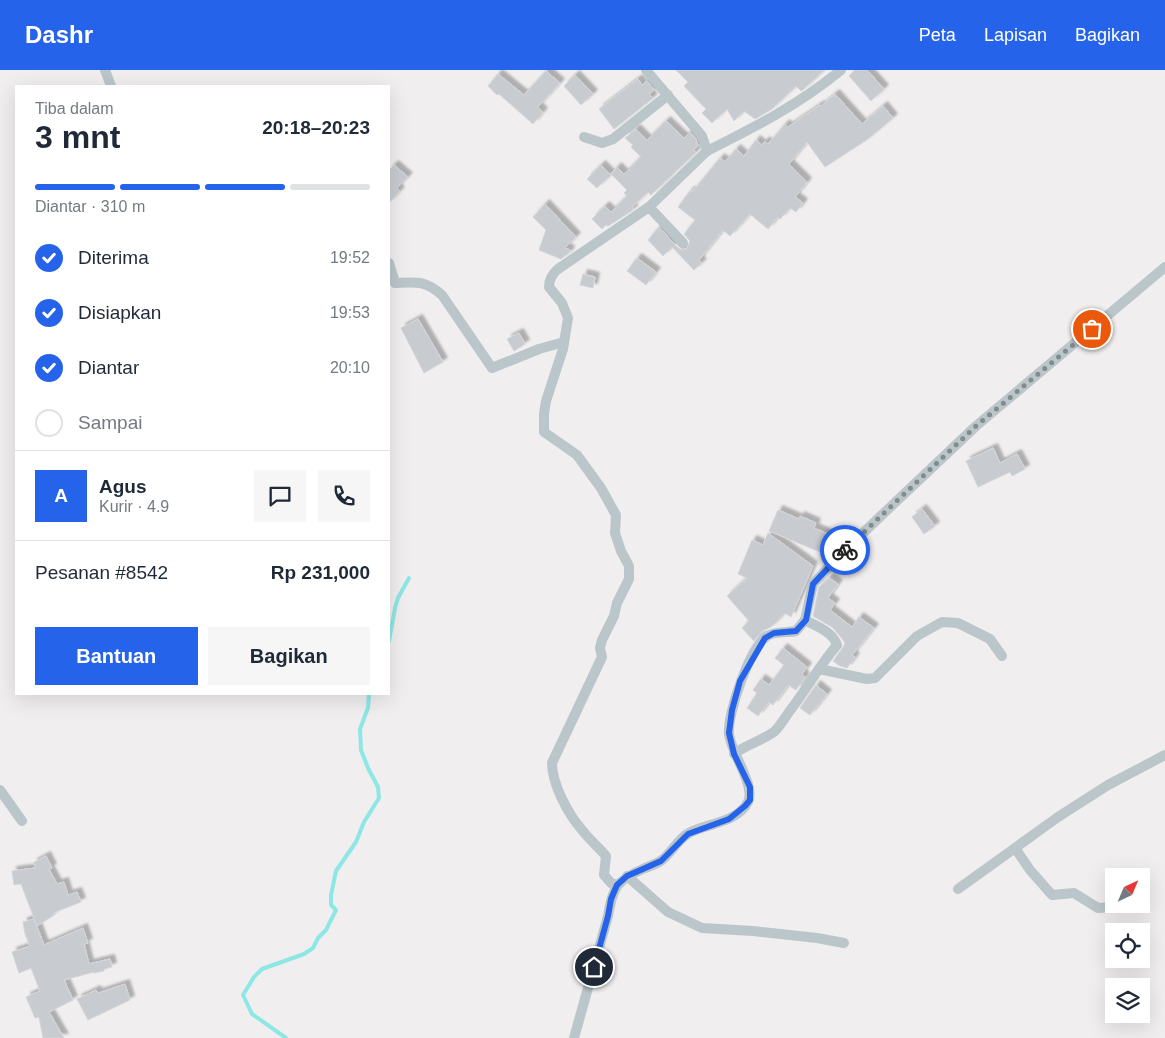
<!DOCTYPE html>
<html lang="id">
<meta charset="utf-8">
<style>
:root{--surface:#fff;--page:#f6f6f7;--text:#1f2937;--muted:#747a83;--line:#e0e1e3;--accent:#2563eb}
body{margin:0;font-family:Helvetica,sans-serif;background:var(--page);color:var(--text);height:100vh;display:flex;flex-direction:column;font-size:19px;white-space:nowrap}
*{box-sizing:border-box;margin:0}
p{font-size:16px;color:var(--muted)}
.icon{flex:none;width:28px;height:28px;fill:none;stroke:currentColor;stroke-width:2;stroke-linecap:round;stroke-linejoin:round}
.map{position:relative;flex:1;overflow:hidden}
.sheet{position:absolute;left:15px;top:15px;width:375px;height:610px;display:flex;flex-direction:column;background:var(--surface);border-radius:0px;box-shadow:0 5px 20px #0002}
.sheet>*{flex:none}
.needle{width:32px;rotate:44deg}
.buttons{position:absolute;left:1105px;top:798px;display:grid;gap:10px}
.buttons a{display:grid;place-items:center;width:45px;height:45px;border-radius:0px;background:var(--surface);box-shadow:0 5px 20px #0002;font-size:25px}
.pin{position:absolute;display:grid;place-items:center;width:42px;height:42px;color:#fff;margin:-21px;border:2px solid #fff;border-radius:50%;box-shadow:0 1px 5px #0007}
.courier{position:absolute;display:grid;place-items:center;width:50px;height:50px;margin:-25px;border:4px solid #2563eb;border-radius:50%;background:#fff;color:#222;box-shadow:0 1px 6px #0007}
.head em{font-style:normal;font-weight:600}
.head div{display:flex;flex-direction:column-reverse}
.head{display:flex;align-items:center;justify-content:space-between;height:85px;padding:0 20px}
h1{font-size:32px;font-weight:600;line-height:38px}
.bar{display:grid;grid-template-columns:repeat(4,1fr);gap:8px 5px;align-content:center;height:60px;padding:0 20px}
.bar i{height:6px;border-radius:4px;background:var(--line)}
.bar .current{background:var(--accent)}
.bar p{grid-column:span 4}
.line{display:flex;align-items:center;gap:12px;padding:0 20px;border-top:1px solid var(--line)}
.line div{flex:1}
.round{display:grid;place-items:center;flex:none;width:52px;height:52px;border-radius:0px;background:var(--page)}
ol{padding:0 20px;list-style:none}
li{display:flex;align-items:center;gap:15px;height:55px}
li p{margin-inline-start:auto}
li .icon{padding:5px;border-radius:50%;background:var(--accent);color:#fff;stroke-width:4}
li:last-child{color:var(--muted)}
li i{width:28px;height:28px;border:2px solid var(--line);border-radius:50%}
.cta{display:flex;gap:10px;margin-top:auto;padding:10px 20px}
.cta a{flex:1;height:58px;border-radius:0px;background:var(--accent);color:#fff;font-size:20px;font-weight:600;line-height:58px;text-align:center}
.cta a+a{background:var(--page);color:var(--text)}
header{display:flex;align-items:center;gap:30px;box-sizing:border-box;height:70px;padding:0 25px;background:var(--accent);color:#fff}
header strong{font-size:24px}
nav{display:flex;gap:28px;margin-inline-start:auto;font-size:18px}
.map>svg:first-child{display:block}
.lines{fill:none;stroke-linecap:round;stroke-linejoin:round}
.stream{stroke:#8de7e5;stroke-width:4}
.building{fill:#c8ccd0;stroke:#d2d6d9;filter:url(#shadow)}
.minor{stroke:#bac6ca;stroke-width:10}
.done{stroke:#828b8e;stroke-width:5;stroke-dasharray:0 9}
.route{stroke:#2563eb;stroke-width:6}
</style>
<header>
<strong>Dashr</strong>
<nav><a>Peta</a><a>Lapisan</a><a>Bagikan</a></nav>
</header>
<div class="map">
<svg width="1165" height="968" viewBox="0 0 1165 968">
<defs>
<filter id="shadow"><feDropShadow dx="4.5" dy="-4.5" stdDeviation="1" flood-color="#0004"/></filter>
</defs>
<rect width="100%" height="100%" fill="#f0eeee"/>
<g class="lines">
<g class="stream">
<polyline points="389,571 395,538 398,528 409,508"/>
<polyline points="286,968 252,944 243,925 254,907 262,899 304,884 313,878 318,868 326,860 336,840 331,835 331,825 336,801 356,772 364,752 379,728 378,717 368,698 361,680 360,659 368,638 369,624"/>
</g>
</g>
<g class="building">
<polygon points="676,0 824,0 804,19 801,21 796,16 772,39 755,49 744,41 734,51 727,39 712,53 702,43 706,39 684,16 688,12"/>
<polygon points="855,0 867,0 884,19 871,31 849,6"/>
<polygon points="546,1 560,13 538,37 543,42 533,54 499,24 497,25 488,16 498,4 524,25"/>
<polygon points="575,5 593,24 581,35 564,16"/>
<polygon points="638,9 642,15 647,11 654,20 649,24 653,28 614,59 599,39"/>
<polygon points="835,24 862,54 883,36 893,48 868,69 825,97 807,72 789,94 807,112 795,127 803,133 796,142 790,138 780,149 778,147 768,159 750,144 730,166 723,160 699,190 702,193 694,200 672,177 663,186 648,170 659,157 678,178 682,180 687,178 690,171 684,164 695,150 678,137 690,121 692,122 720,88 725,92 736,79 744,86 756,70 762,75 765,71 768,74 785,54 788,57 820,35 821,36"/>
<polygon points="666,51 684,68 690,62 696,69 698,76 694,80 696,82 651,125 648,122 632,137 633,140 608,156 606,155 602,159 592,149 605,136 611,142 627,126 624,123 627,120 611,104 617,97 624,104 641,87 631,77 633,75 625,68 636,59 647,70"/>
<polygon points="394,95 408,107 397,118 400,121 389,133 389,100"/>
<polygon points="601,95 611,105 597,118 587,109"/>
<polygon points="545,134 576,167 565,178 570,180 569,183 561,189 539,180 546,160 533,147"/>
<polygon points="637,188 656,202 646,215 627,201"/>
<polygon points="583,204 595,207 593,218 580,215"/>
<polygon points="418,249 443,292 424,303 401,258"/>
<polygon points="519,263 525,274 514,281 507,269"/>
<polygon points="993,378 1000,393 1017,384 1025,399 1012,406 1010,402 978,417 966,391"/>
<polygon points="922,439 935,456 924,464 912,447"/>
<polygon points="778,440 799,449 800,446 816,453 814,458 837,468 830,486 769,461"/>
<polygon points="768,463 813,496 791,547 785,543 771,557 762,561 754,571 742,558 749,551 727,526 747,508 738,504 752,470 763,475"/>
<polygon points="829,508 838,514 828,528 835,533 830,540 852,557 859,547 874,558 852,585 855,587 847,598 840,596 833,591 844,576 845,573 840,566 832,557 813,546 819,517"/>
<polygon points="783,578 807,597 802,604 805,607 796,620 788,615 773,635 769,632 758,646 747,638 757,623 753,620 761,609 769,615 784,595 775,588"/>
<polygon points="816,615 827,624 810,645 800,638"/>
<polygon points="46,786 52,798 49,799 57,814 64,812 68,825 77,822 81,832 53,843 54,845 37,856 21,814 14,815 12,801 36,798 33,793"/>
<polygon points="34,849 44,875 83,858 88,873 84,874 89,894 110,889 112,897 104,899 104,901 94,903 94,902 64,910 73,930 49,942 64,968 43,968 39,947 35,948 26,927 40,921 31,898 19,903 12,882 30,876 25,864 23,852"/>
<polygon points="125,914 130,930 88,950 77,929 96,920 98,923"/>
</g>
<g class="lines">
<g class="minor">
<polyline points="105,0 111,16"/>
<polyline points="584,67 602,73 613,69 668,25"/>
<path d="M707,81c50,-25 91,-46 134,-81"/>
<polyline points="649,137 683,173"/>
<path d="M389,193l6,20c21,-1 30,-3 47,12l50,73 47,-19 25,-7"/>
<polyline points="819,599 867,609 875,608 917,566 942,552 958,553 990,569 1002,586"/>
<path d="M734,684c13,-10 28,-13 41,-23 5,-5 10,-13 14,-19 17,-22 30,-46 48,-67 -4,-13 -21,-19 -32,-25"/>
<polyline points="0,720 22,751"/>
<polyline points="1015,778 1030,800 1052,825 1074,823 1098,838 1113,837"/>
<polyline points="627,806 668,842 702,858 753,861 817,868 844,873"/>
<path d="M617,815l-6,-2 -7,-8 2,-19c-8,-9 -17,-17 -24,-26 -14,-16 -30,-46 -30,-67l50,-106 -2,-9 2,-8 12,-24 3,-13 12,-24v-13l-8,-15 -6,-18 1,-18 -15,-27 -24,-33 -33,-23v-18l2,-13 17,-52 5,-31 -6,-15 -13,-16c0,-8 3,-13 9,-18l91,-62 58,-56 -5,-15 -56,-66"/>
<polyline points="958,819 1058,747 1108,715 1165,685"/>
<path d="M574,968l34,-122c5,-30 9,-36 37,-48 5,-2 12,-4 17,-8 10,-8 16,-21 27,-27 18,-10 48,-10 59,-31 8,-16 -17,-49 -19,-68 -2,-20 21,-87 38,-98 8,-5 20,-3 29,-5l9,-11 8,-36 34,-36 129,-122 189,-159"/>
</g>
</g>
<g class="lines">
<polyline class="done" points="845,480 976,356 1092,259"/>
<polyline class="route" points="594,897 608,846 611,829 617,815 627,806 661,791 688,764 729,749 745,736 750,730 750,717 734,684 729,663 732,640 740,611 765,568 774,563 796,561 806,550 813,514 845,480"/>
</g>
</svg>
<div class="buttons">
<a><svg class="needle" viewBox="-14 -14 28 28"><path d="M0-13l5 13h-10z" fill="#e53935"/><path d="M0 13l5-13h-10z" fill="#747a83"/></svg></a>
<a><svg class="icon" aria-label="locate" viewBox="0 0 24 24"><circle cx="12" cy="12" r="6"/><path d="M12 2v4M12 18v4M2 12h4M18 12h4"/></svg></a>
<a><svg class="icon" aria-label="layers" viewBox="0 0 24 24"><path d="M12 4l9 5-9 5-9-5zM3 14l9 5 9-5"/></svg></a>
</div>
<div class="pin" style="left:1092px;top:259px;background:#ea580c"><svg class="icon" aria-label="bag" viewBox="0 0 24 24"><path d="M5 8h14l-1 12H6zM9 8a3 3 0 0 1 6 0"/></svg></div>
<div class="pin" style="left:594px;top:897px;background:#1f2937"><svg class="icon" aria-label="home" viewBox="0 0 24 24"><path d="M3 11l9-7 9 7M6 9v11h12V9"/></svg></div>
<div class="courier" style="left:845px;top:480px"><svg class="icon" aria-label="bike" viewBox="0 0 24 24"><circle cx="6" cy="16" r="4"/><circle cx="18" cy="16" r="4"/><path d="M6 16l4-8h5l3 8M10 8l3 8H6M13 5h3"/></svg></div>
<section class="sheet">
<div class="head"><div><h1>3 mnt</h1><p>Tiba dalam</p></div><em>20:18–20:23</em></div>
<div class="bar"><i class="current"></i><i class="current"></i><i class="current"></i><i></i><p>Diantar · 310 m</p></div>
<ol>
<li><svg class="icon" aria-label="check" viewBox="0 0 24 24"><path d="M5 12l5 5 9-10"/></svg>Diterima<p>19:52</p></li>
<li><svg class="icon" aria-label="check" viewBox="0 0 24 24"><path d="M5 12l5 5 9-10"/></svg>Disiapkan<p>19:53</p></li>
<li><svg class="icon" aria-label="check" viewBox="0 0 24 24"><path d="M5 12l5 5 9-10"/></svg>Diantar<p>20:10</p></li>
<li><i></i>Sampai</li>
</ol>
<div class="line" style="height:90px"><b class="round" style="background:var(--accent);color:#fff">A</b><div><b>Agus</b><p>Kurir · 4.9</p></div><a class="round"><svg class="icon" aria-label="chat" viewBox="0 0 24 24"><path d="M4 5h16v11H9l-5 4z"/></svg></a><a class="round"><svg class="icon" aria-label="phone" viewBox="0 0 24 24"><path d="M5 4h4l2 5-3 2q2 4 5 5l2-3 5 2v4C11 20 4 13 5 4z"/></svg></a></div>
<div class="line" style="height:65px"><div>Pesanan #8542</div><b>Rp 231,000</b></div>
<div class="cta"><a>Bantuan</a><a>Bagikan</a></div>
</section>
</div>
